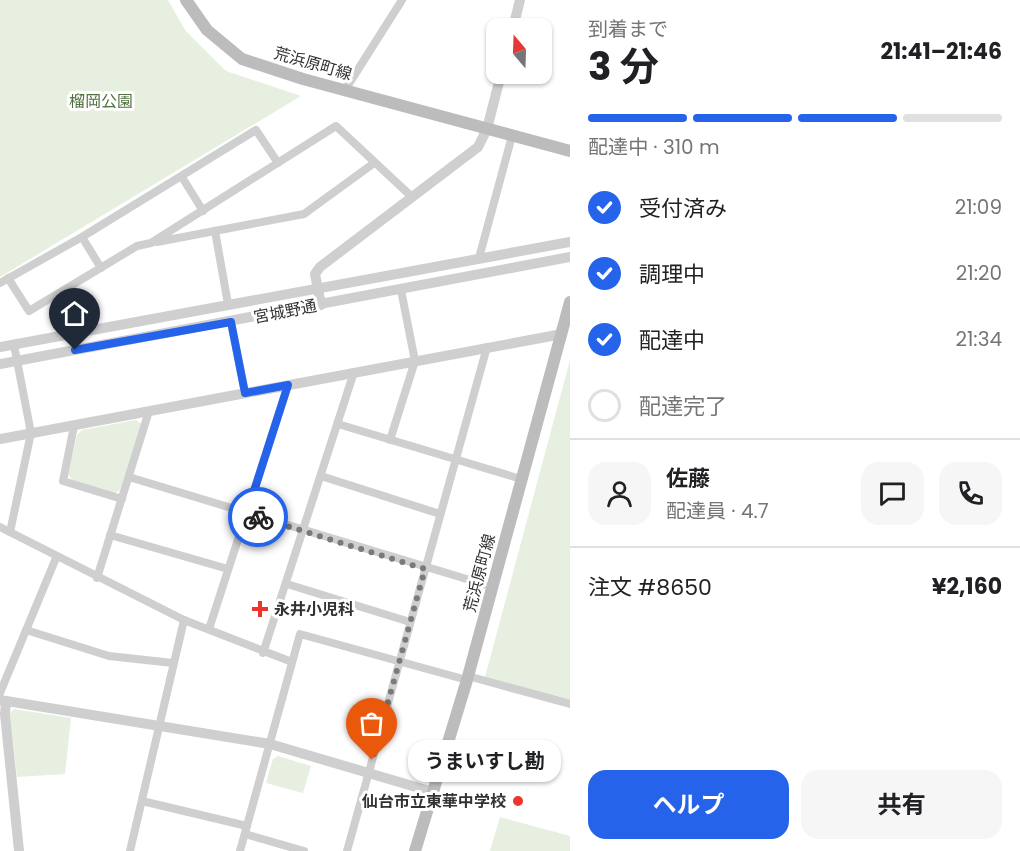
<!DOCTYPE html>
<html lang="ja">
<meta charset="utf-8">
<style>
:root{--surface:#fff;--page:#f6f6f6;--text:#202124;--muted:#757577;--line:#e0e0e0;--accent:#2563eb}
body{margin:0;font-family:Poppins,"Noto Sans JP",sans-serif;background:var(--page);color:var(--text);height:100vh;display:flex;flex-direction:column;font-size:22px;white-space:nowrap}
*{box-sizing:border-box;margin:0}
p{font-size:20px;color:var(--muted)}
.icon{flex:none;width:33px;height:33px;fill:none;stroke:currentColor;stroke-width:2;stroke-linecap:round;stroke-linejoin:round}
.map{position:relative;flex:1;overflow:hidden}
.panel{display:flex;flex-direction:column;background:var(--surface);width:450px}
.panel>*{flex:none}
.needle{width:39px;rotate:341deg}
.fabs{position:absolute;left:486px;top:18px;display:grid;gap:12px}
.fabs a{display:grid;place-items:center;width:66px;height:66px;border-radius:12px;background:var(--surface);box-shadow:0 2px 4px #0004;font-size:30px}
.pin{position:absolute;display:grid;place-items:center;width:51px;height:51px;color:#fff;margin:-62px -26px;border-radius:50% 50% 50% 0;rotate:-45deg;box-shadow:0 0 6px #0007}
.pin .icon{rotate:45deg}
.courier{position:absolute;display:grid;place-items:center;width:60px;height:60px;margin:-30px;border:4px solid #2563eb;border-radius:50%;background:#fff;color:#222;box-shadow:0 2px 8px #0007}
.bubble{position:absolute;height:42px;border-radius:18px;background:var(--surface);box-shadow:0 2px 4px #0004;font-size:20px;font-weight:700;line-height:42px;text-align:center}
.headline em{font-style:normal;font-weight:700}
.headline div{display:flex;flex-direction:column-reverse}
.headline{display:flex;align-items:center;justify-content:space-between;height:102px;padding:0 18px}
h1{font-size:39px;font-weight:700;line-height:45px}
.bar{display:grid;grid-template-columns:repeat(4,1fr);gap:9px 6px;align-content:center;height:72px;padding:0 18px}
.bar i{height:8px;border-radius:4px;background:var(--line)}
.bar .current{background:var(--accent)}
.bar p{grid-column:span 4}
.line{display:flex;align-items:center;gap:15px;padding:0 18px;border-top:2px solid var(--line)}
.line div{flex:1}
.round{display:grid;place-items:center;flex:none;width:63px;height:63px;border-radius:18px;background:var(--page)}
ol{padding:0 18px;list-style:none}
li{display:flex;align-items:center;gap:18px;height:66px}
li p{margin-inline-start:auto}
li .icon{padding:6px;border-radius:50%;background:var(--accent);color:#fff;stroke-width:4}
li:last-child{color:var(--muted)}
li i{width:33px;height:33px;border:3px solid var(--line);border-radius:50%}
.cta{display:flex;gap:12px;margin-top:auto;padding:12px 18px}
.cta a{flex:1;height:69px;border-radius:18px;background:var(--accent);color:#fff;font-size:24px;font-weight:700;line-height:69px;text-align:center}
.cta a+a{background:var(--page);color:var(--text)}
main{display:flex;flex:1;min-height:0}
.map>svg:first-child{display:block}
.green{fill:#e7efe0}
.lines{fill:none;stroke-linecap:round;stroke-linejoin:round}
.minor{stroke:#cfcfcf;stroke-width:8}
.tertiary{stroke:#cfcfcf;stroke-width:10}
.secondary{stroke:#bcbcbc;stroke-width:12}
.done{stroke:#7a7a7a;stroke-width:6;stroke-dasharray:0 10.8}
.route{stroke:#2563eb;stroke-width:8}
.poi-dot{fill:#ee342f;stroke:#fff;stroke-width:2}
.labels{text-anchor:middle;stroke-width:6;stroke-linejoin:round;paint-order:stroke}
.street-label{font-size:16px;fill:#323232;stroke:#fff}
.park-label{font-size:16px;fill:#50713c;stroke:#fff}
.poi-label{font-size:16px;font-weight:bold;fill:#323232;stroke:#fff;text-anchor:start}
</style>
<main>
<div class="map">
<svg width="570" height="851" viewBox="0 0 570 851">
<rect width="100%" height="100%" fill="#fff"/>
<g class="green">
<polygon points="0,0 168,0 185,30 226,71 301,96 0,277"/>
<polygon points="570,360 570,701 485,677"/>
<polygon points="136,420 141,424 120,490 115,493 72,480 68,474 77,435 82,430"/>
<polygon points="14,709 71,718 65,774 17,777 10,713"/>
<polygon points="278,756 311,766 303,793 266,783 273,759"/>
<polygon points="500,817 570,836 570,851 490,851"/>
</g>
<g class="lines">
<g class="minor">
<polyline points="345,90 402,0"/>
<polyline points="182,177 203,211"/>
<polyline points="215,231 228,304"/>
<polyline points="82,237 101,268"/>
<polyline points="157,242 304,214 374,163"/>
<polyline points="479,258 512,136"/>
<polyline points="8,278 29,311 137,246 151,243 336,126 412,197"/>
<polyline points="0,283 82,237 256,130 278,163"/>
<polyline points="231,322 245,393"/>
<polyline points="338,424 521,479"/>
<polyline points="74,426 63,481 122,499"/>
<polyline points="390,440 415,361 401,290"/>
<polyline points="321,476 440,514"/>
<polyline points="129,477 493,587"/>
<polyline points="0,527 184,620 292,662"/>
<polyline points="10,532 31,433 14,345"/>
<polyline points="110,535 228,569"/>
<polyline points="97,578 149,411"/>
<polyline points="287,584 410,622"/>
<polyline points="209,629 288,385"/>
<polyline points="26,630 109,656 173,663"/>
<polyline points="263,653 354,372"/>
<polyline points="468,676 570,704"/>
<polyline points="0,693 56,558"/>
<polyline points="142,801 247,826"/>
<polyline points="245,834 304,851"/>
<polyline points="130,851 184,620"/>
<polyline points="240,851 300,634 467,680"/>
<polyline points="347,851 487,347"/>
</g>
<g class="tertiary">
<polyline points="513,28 520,0"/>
<polyline points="321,305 315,274 320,267 478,147 487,129 501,74"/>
<polyline points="0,347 570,242"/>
<polyline points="0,364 570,257"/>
<polyline points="0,439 562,334"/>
<polyline points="0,700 270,744 433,792"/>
<polyline points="6,701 5,714 19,851"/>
</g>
<g class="secondary">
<polyline points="186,0 207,30 242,59 303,79 570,151"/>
<polyline points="415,851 467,680 570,302"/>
</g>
</g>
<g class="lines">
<polyline class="done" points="258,517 425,569 372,760"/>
<polyline class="route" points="75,350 231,322 245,393 288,385 247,513 258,517"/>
</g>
<g class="poi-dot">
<path d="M257 600h6v6h6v6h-6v6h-6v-6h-6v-6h6z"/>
<circle cx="518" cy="801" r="6"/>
</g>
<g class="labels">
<g class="street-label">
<text transform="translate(313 63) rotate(16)" y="6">荒浜原町線</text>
<text transform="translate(285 311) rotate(-11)" y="6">宮城野通</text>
<text transform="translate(479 573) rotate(-75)" y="6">荒浜原町線</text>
</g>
<g class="park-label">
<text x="101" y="107">榴岡公園</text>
</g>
<g class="poi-label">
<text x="274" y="615">永井小児科</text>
<text x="506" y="807" text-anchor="end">仙台市立東華中学校</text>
</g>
</g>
</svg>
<div class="fabs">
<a><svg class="needle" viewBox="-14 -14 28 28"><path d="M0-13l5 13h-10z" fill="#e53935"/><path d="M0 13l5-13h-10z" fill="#757577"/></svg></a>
</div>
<div class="pin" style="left:372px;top:760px;background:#ea580c"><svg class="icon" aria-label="bag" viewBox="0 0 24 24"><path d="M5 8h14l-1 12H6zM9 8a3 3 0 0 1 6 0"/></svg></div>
<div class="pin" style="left:75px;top:350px;background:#1f2937"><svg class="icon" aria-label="home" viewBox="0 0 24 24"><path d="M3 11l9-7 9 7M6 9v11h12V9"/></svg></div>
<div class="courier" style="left:258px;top:517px"><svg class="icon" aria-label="bike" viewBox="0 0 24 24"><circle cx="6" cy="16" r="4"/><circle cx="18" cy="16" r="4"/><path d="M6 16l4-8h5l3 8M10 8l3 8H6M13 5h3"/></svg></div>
<div class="bubble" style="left:408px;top:740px;width:153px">うまいすし勘</div>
</div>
<section class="panel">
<div class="headline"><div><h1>3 分</h1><p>到着まで</p></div><em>21:41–21:46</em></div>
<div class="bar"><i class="current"></i><i class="current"></i><i class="current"></i><i></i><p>配達中 · 310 m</p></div>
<ol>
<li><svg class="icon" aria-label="check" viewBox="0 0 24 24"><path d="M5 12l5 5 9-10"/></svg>受付済み<p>21:09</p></li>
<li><svg class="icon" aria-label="check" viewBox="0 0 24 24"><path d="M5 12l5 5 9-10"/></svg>調理中<p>21:20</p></li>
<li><svg class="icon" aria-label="check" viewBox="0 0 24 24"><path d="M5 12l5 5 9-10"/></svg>配達中<p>21:34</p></li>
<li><i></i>配達完了</li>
</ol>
<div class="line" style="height:108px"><a class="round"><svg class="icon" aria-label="person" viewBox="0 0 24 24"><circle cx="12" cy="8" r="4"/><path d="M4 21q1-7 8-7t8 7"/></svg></a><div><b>佐藤</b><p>配達員 · 4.7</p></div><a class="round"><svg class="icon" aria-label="chat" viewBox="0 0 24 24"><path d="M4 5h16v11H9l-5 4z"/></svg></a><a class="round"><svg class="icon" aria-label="phone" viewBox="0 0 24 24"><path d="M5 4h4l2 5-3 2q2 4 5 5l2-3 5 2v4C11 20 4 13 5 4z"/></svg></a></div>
<div class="line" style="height:78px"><div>注文 #8650</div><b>¥2,160</b></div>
<div class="cta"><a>ヘルプ</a><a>共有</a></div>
</section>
</main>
